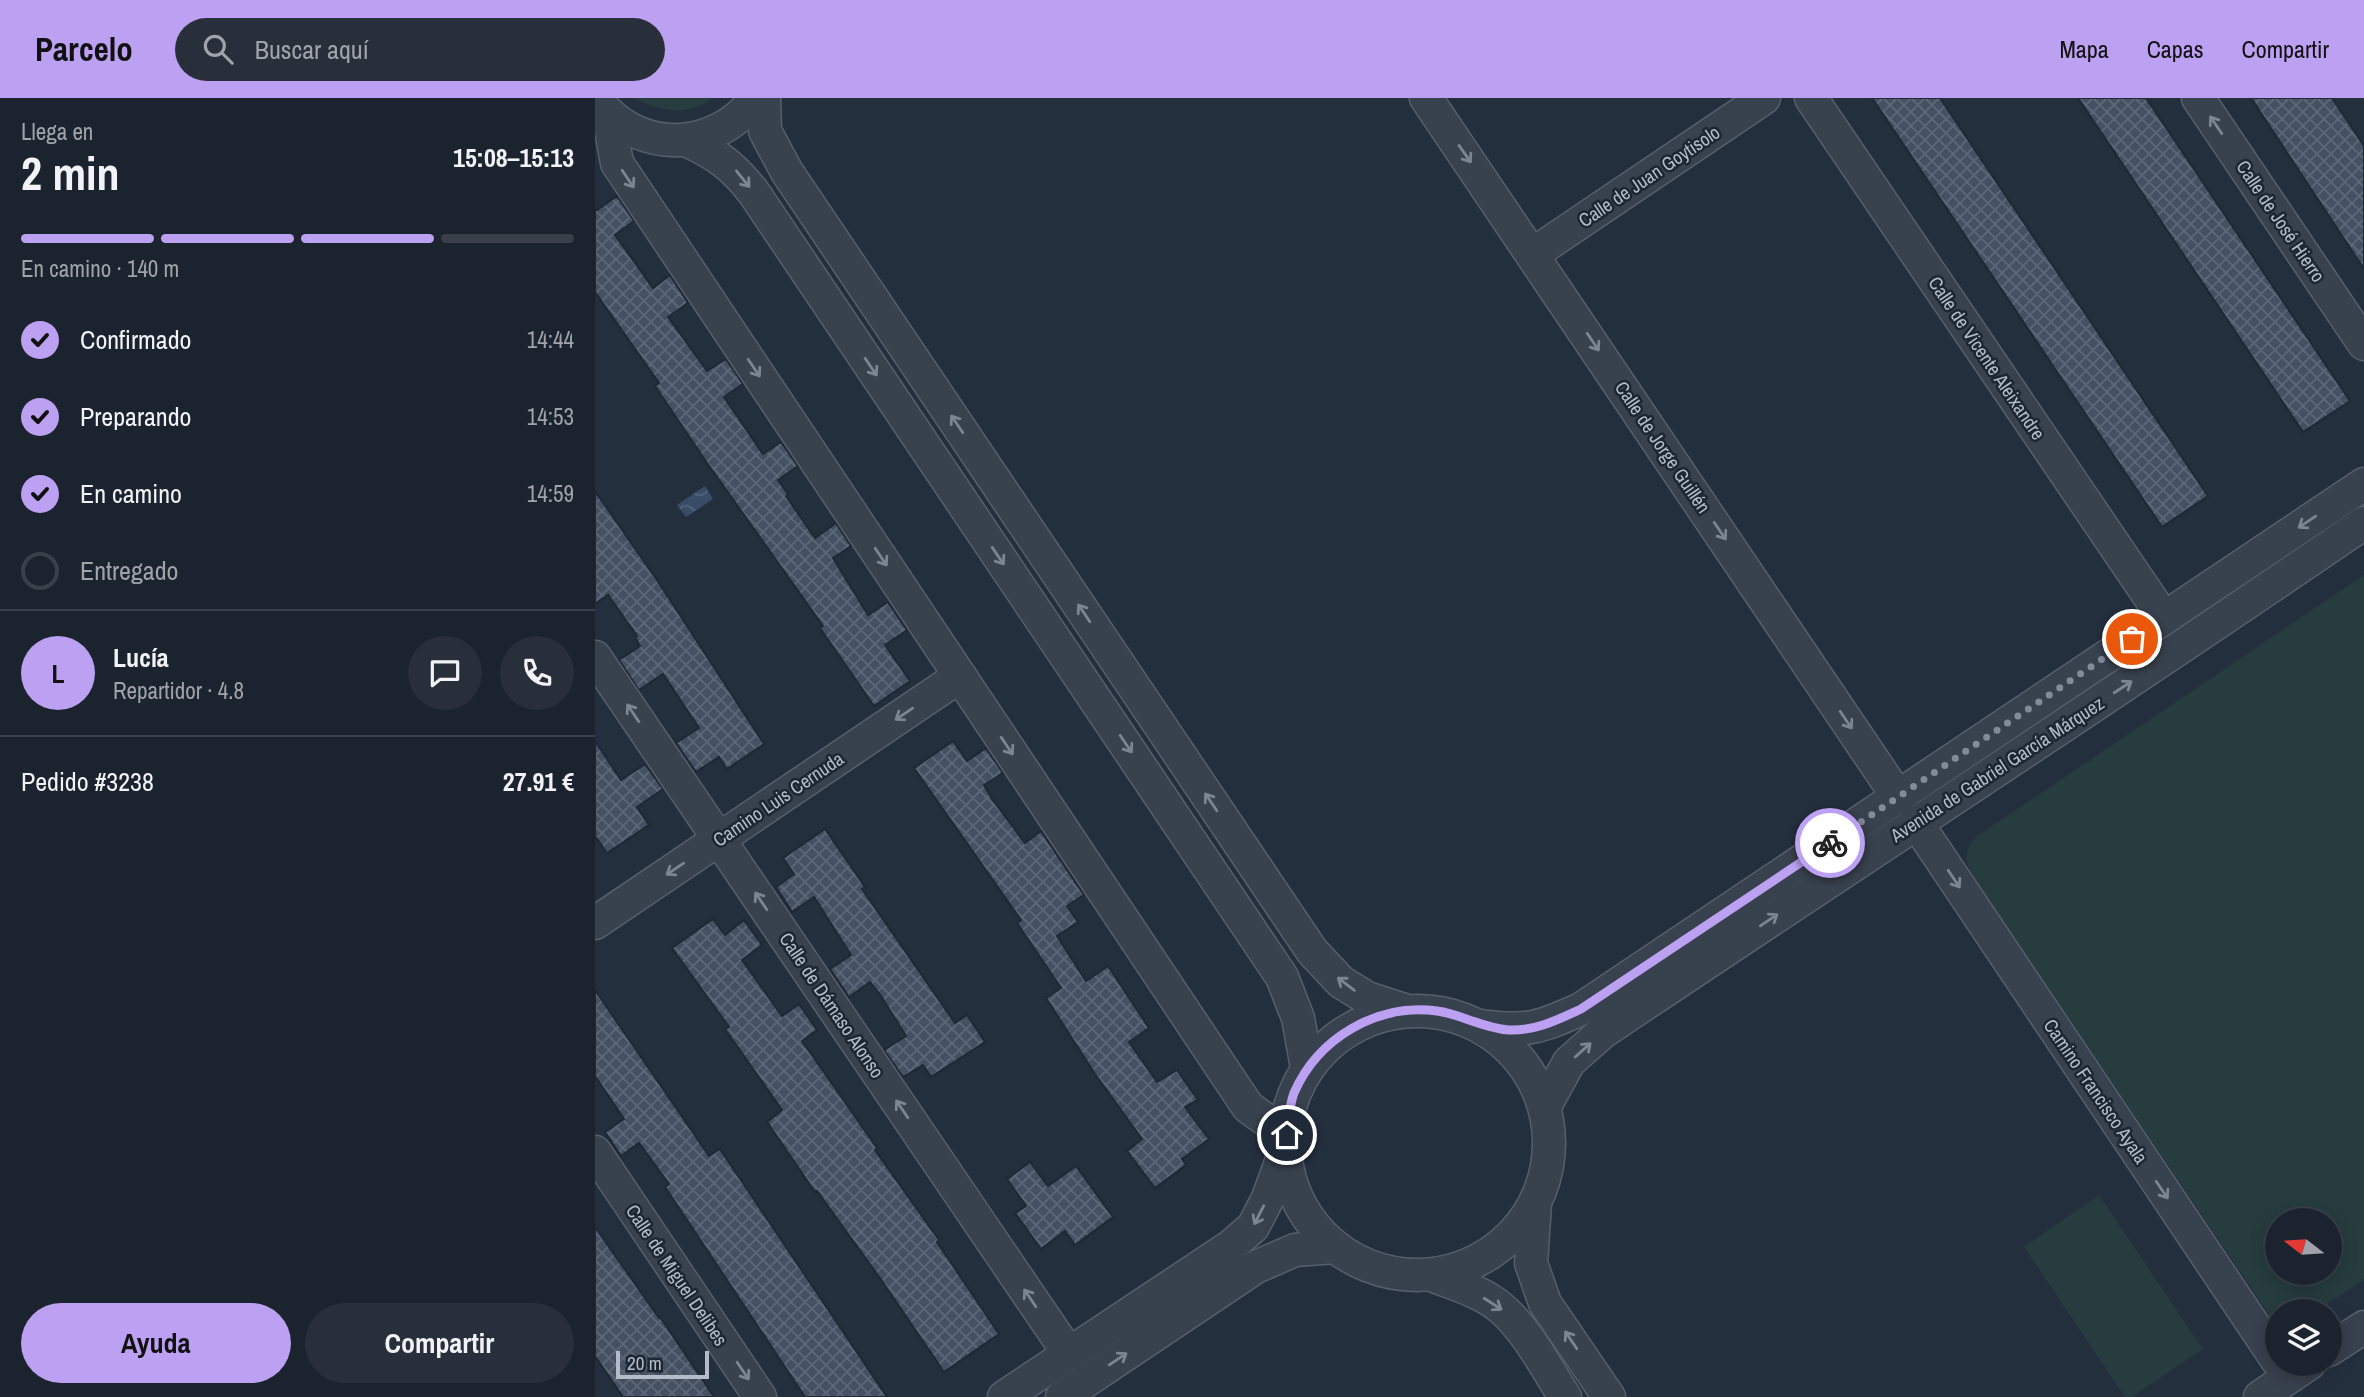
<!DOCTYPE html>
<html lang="es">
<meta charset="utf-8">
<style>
:root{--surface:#1b232e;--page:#282f3a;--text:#f1f3f6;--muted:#a0a4aa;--line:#39404a;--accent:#bca0f2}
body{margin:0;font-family:"Archivo Narrow",sans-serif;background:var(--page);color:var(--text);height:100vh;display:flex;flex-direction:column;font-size:26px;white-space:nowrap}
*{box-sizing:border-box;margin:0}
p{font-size:23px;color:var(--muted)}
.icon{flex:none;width:38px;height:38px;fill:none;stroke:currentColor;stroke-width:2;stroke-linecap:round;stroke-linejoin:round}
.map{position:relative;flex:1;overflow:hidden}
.sheet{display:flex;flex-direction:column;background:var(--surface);width:595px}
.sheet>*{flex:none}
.needle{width:46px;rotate:287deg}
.controls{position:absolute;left:1670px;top:1110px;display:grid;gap:14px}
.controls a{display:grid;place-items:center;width:77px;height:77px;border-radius:50%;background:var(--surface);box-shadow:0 4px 18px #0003,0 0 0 2px var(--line);font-size:35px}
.scale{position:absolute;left:21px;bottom:18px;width:93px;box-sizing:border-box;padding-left:7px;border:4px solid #b4bcc9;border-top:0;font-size:19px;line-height:24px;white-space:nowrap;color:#b4bcc9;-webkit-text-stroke:5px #1d2633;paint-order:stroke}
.pin{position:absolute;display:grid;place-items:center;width:60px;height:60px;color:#fff;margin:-30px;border:4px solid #fff;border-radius:50%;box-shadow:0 2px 7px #0007}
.courier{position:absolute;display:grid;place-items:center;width:70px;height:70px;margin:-35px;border:5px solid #bca0f2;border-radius:50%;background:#fff;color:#222;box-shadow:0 2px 9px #0007}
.headline em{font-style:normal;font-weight:700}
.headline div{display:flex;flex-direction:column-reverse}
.headline{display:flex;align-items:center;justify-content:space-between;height:119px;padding:0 21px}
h1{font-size:46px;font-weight:700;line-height:52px}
.bar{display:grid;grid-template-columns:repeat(4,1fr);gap:10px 7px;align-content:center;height:84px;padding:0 21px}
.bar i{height:9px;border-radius:5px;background:var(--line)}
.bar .on{background:var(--accent)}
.bar p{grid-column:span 4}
.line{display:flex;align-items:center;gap:18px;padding:0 21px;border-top:2px solid var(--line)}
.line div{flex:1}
.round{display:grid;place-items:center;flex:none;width:74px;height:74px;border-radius:37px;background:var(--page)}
ol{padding:0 21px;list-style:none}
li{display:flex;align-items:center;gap:21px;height:77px}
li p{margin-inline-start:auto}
li .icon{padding:7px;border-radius:50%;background:var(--accent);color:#111;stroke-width:4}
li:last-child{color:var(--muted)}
li i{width:38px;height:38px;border:4px solid var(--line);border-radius:50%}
.action{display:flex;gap:14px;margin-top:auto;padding:14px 21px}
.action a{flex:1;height:80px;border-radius:42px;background:var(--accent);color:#111;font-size:28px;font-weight:700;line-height:80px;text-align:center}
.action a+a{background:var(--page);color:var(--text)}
header{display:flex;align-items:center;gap:42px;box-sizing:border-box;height:98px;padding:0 35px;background:var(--accent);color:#111}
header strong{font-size:33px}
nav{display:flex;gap:38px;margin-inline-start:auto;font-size:24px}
.search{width:490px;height:63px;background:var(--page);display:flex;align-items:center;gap:18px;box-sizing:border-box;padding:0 24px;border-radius:38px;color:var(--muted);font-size:26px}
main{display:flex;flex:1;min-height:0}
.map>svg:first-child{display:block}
.grass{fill:#263c3f;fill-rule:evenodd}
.water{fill:url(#water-waves)}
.building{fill:url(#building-cross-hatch);stroke:#1f2835;stroke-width:2}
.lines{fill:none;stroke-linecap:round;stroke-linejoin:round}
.minor-casing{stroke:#565f6c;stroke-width:35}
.minor{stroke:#38414e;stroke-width:32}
.oneway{stroke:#7c8592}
.done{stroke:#828b98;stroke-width:7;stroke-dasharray:0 12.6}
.route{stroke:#bca0f2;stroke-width:9}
.labels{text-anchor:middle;stroke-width:5;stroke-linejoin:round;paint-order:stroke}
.street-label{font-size:19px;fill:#b4bcc9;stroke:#1d2633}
</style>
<header>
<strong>Parcelo</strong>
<div class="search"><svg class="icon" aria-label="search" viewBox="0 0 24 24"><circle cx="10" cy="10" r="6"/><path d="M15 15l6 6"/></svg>Buscar aquí</div>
<nav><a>Mapa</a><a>Capas</a><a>Compartir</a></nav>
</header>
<main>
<section class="sheet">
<div class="headline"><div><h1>2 min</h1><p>Llega en</p></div><em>15:08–15:13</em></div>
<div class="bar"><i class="on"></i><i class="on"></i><i class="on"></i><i></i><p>En camino · 140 m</p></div>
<ol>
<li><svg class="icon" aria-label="check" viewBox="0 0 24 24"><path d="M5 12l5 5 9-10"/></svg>Confirmado<p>14:44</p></li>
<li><svg class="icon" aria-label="check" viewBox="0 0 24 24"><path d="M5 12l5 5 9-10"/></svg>Preparando<p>14:53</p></li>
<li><svg class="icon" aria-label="check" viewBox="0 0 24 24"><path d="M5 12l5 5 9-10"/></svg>En camino<p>14:59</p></li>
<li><i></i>Entregado</li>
</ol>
<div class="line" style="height:126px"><b class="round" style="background:var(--accent);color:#111">L</b><div><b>Lucía</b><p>Repartidor · 4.8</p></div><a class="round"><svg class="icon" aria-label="chat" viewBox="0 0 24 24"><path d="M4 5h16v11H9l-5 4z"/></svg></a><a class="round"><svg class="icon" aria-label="phone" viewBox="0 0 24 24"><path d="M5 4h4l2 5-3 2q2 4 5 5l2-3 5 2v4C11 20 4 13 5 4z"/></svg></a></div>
<div class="line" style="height:91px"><div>Pedido #3238</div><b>27.91 €</b></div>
<div class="action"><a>Ayuda</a><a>Compartir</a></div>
</section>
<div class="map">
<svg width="1769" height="1299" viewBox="0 0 1769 1299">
<defs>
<pattern id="water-waves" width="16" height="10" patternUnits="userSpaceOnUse" patternTransform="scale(1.75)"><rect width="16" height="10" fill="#394c67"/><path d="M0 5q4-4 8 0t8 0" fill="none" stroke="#53647b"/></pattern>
<pattern id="building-cross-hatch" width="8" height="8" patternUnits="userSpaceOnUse" patternTransform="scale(1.75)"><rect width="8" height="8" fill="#455162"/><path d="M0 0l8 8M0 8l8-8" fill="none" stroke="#5d6877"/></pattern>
</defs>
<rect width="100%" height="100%" fill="#242f3e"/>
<g class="grass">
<path d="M39,0h79c-25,19 -53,14 -79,0z"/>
<path d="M1769,477v704l-47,32h-40v11l-4,-2 -299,-442c-9,-16 -11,-27 2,-41zM1682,1122h52v52h-52z"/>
<polygon points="1504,1097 1608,1251 1537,1299 1530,1299 1429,1149"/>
</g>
<polygon class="water" points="110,388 118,401 91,419 82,407"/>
<g class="building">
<polygon points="1277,0 1345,0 1613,398 1567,429"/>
<polygon points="1483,0 1551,0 1755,303 1708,334"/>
<polygon points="1656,0 1737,0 1769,48 1769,171"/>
<polygon points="22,98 39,123 20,137 58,190 75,177 93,205 73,219 112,273 131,261 148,286 129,299 168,356 186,344 203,368 183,382 193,396 191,398 220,440 241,425 256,448 238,460 273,517 293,504 312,532 290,547 315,583 279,608 225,530 228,528 112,365 60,288 64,285 0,194 0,108 2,112"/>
<polygon points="0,393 64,485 169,646 132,671 124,659 101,674 81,645 104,630 68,576 44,592 24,562 45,548 40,539 42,538 13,497 0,506"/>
<polygon points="0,643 26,682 50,666 68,691 42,709 54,727 12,755 0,738"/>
<polygon points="358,643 372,663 391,650 408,675 389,687 397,701 430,745 446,733 489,797 472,808 483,824 462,838 491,883 513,868 554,930 534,944 562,984 582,972 603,1002 590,1009 614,1041 587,1061 591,1067 560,1090 532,1053 547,1041 500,976 451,900 466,890 422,825 426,822 319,670"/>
<polygon points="230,731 270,789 267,791 360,925 372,917 390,944 336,979 328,967 308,979 289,952 311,938 286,898 275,884 254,899 235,871 256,857 219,799 197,814 181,789 199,776 188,760"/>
<polygon points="118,821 130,837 149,822 167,847 147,862 187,918 204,906 222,932 207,943 282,1050 280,1052 344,1142 342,1144 404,1236 349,1274 287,1183 222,1093 220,1094 172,1024 187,1012 130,931 134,929 77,850"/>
<polygon points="0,892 114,1058 125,1051 292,1299 210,1299 70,1089 74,1086 44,1045 26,1058 10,1034 29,1021 0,978"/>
<polygon points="435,1064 453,1088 481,1068 518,1119 480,1147 470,1133 446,1151 420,1115 431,1108 412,1081"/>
<polygon points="0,1129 64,1220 65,1219 119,1299 28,1299 0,1258"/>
</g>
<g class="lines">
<defs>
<g id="minor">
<polyline points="169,0 170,33 192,74 717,853 746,884 772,900 812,913"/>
<polyline points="831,0 1303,699"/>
<polyline points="1216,0 1569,520"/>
<polyline points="1603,0 1769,246"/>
<path d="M5,6c43,52 118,46 156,-6"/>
<polyline points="13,16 22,65 653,1009 692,1037"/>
<path d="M93,43c30,14 46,26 66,52l528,784 16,41 9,50"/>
<polyline points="938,156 1169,0"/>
<polyline points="0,559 474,1256"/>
<polyline points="1321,724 1682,1262"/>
<polyline points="0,825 365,578"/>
<circle cx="822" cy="1045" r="132"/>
<path d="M886,928c47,6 58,2 100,-17l783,-525"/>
<path d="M950,1008l24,-44 34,-30c253,-170 509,-336 761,-509"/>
<polyline points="0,1054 165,1299"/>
<polyline points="940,1106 936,1165 950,1205 1014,1299"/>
<path d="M837,1177c22,9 51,17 69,33 27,23 45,60 64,89"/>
<polyline points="1734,1252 1769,1229"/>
<polyline points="409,1299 636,1148 658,1129 673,1100 690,1053"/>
<polyline points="467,1299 661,1169 700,1152 741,1149"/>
<polyline points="1665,1299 1715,1265"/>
</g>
</defs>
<use href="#minor" class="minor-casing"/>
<use href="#minor" class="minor"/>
</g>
<defs><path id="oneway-shaft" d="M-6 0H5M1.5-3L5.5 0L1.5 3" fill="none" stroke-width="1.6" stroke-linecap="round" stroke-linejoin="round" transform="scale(1.75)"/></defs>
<g class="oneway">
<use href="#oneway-shaft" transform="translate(1621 27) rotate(-124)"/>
<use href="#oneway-shaft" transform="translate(870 56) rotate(55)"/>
<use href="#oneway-shaft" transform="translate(33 81) rotate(56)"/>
<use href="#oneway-shaft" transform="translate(148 81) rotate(51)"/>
<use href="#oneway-shaft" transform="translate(998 244) rotate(56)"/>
<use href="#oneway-shaft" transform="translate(276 269) rotate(56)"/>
<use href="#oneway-shaft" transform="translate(159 270) rotate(56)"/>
<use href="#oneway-shaft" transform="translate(362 326) rotate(-124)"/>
<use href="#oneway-shaft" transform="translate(1712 424) rotate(146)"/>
<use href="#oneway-shaft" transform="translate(1125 433) rotate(56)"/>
<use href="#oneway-shaft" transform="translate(403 458) rotate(56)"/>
<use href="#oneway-shaft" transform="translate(286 459) rotate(56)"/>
<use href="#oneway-shaft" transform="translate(489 515) rotate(-124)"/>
<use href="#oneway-shaft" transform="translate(1528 589) rotate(-33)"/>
<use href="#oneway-shaft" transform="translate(38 615) rotate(-124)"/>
<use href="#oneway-shaft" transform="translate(309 616) rotate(146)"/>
<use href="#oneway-shaft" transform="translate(1251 622) rotate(56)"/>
<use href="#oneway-shaft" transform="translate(531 646) rotate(56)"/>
<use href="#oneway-shaft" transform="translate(412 648) rotate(56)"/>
<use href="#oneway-shaft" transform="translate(616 704) rotate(-124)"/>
<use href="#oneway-shaft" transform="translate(80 771) rotate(146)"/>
<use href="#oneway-shaft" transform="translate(1359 781) rotate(56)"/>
<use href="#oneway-shaft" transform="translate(166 803) rotate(-124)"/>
<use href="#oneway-shaft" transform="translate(1174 822) rotate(-34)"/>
<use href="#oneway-shaft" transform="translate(751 886) rotate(-143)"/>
<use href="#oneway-shaft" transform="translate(988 952) rotate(-42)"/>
<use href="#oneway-shaft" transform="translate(307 1011) rotate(-124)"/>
<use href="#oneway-shaft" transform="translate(1567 1092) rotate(56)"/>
<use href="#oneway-shaft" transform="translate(664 1117) rotate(117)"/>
<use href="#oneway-shaft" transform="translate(435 1200) rotate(-124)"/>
<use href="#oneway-shaft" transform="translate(898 1206) rotate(33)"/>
<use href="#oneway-shaft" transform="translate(976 1242) rotate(-124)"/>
<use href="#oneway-shaft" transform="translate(523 1261) rotate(-34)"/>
<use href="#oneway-shaft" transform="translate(148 1273) rotate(56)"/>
</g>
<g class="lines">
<polyline class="done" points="1235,745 1537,541"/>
<path class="route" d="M692,1037c2,-13 2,-30 7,-42 24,-55 83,-90 143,-82 24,3 45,17 72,19 27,1 48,-10 72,-21l249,-166"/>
</g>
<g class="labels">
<g class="street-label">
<text transform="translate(1054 78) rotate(-34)" y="7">Calle de Juan Goytisolo</text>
<text transform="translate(1686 123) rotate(56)" y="7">Calle de José Hierro</text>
<text transform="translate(1392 260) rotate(56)" y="7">Calle de Vicente Aleixandre</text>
<text transform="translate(1068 349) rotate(56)" y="7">Calle de Jorge Guillén</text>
<text transform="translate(1402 671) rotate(-33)" y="7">Avenida de Gabriel García Márquez</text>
<text transform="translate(183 701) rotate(-34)" y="7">Camino Luis Cernuda</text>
<text transform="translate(237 907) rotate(56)" y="7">Calle de Dámaso Alonso</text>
<text transform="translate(1501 993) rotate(56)" y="7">Camino Francisco Ayala</text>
<text transform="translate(82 1177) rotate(56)" y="7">Calle de Miguel Delibes</text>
</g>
</g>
</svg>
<div class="controls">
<a><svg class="needle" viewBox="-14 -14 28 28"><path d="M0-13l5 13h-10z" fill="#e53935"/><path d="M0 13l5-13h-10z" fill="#a0a4aa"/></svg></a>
<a><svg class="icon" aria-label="layers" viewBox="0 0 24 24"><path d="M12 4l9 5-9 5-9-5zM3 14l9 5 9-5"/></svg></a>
</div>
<div class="scale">20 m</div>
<div class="pin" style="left:1537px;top:541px;background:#ea580c"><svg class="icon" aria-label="bag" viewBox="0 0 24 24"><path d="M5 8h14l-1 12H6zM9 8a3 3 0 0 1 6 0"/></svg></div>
<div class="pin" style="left:692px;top:1037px;background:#1f2937"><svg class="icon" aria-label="home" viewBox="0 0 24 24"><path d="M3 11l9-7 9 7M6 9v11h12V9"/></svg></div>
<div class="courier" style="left:1235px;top:745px"><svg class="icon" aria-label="bike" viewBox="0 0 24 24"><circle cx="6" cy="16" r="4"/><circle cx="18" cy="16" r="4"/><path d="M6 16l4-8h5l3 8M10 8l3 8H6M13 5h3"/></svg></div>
</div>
</main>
